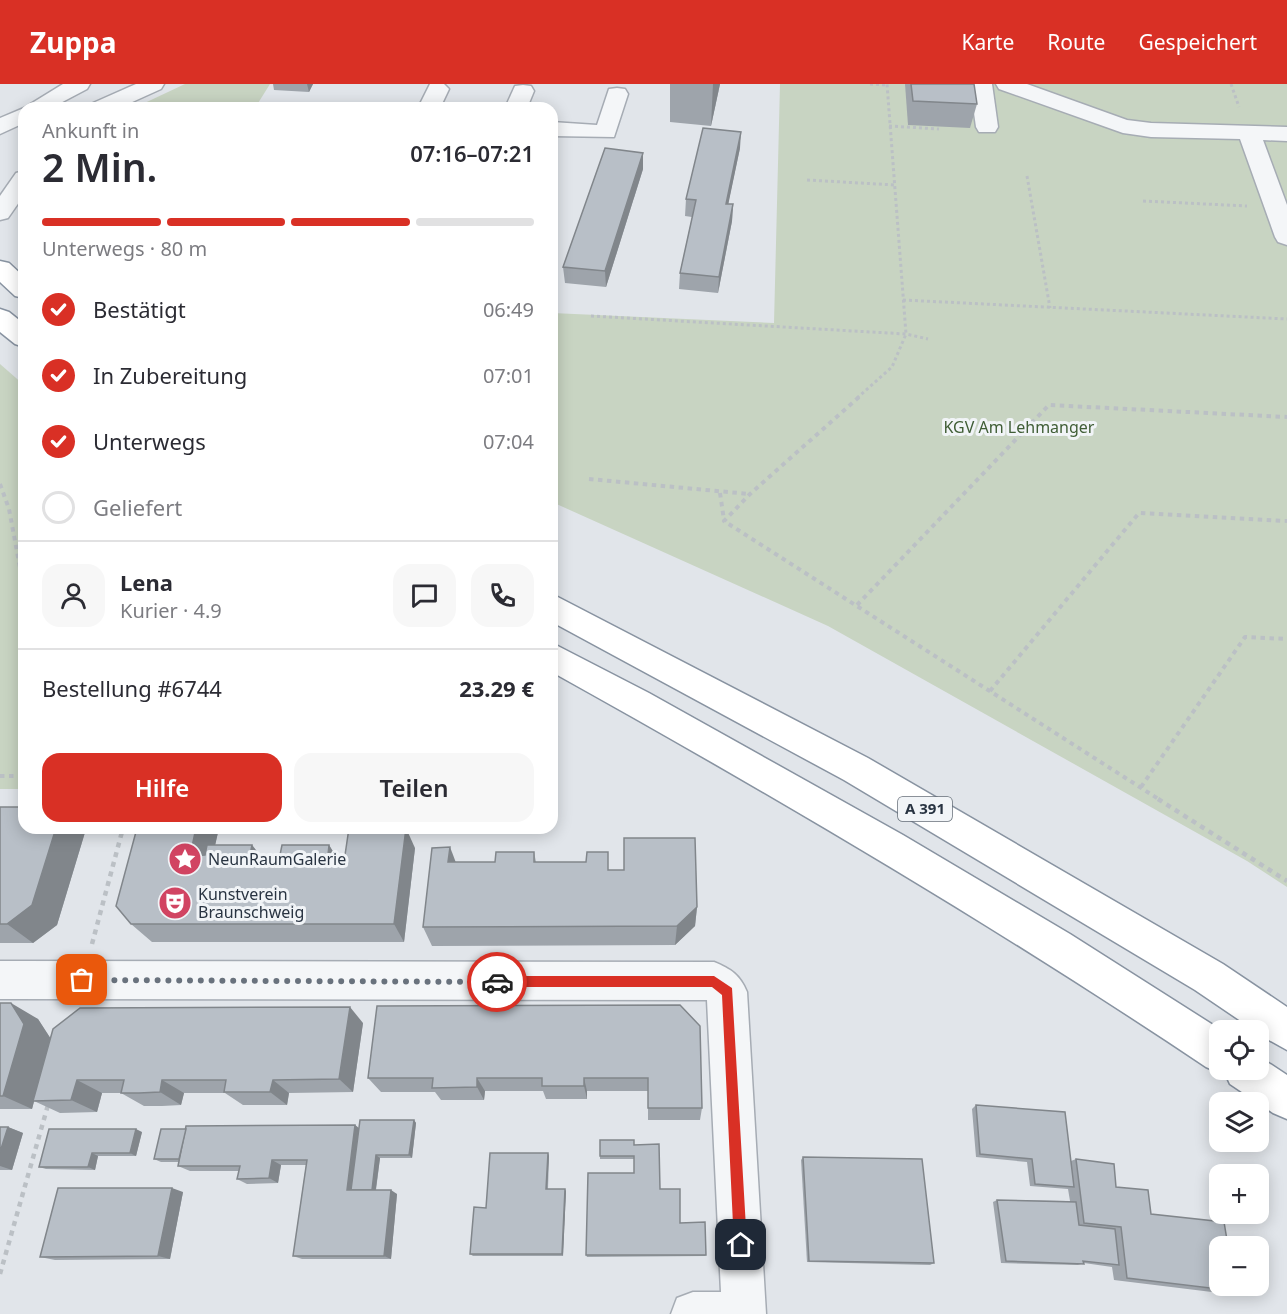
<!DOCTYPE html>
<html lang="de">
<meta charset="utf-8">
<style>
:root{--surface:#fff;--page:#f7f7f7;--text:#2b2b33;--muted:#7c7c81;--line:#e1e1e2;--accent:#d93025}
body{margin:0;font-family:"Noto Sans",sans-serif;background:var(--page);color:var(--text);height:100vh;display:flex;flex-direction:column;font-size:22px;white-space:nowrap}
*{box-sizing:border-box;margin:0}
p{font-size:20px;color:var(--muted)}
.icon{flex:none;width:33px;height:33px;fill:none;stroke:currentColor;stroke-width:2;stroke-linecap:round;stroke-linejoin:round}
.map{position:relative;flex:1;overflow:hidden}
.sheet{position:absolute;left:18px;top:18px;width:540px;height:732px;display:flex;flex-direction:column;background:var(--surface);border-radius:18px;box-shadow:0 3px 15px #0003}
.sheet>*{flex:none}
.tools{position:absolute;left:1209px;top:936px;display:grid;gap:12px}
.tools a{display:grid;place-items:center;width:60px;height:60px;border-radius:12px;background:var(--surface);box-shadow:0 3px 15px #0003;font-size:30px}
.pin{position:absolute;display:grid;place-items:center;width:51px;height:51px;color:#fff;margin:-26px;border-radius:12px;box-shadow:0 3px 9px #0006}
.courier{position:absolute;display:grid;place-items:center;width:60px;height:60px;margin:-30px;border:4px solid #d93025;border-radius:50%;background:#fff;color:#222;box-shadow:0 2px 8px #0007}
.overview em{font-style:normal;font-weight:600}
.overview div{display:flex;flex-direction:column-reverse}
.overview{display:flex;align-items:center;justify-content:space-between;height:102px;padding:0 24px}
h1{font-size:39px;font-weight:600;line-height:45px}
.bar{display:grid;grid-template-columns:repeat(4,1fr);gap:9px 6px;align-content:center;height:72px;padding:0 24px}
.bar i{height:8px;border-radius:4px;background:var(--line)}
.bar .on{background:var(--accent)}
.bar p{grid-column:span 4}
.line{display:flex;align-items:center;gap:15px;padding:0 24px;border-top:2px solid var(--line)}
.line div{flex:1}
.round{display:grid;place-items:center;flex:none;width:63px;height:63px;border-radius:18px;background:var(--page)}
ol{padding:0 24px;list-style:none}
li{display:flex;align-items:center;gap:18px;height:66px}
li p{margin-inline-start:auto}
li .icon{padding:6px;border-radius:50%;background:var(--accent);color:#fff;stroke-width:4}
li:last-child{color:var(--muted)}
li i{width:33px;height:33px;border:3px solid var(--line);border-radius:50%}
.action{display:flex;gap:12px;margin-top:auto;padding:12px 24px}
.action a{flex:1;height:69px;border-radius:18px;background:var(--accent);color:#fff;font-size:24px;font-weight:600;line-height:69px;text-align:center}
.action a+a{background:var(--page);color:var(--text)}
header{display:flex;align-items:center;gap:36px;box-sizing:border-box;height:84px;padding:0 30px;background:var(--accent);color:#fff}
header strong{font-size:28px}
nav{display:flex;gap:33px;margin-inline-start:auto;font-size:21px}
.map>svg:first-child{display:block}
.green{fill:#c8d4c2}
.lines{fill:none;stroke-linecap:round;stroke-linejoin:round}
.minor-casing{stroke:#a6acb4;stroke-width:3}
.highway-casing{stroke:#8893a1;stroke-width:3}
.path-far2{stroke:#bbc0c5;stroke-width:3;stroke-dasharray:3 3;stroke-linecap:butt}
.path-far1{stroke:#bbc0c5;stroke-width:4;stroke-dasharray:4.5 4.5;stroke-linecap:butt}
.path{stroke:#bbc0c5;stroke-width:4.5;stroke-dasharray:5 5;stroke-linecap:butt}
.minor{fill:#f4f6f8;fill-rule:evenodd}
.highway{fill:#fff;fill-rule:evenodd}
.wall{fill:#9ea4ab}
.shaded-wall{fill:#81868b}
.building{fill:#b8bfc7;stroke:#81868b;stroke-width:1.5}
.route{fill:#d93025}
.done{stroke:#69727d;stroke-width:6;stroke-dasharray:0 10.8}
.labels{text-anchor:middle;stroke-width:6;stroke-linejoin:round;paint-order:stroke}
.shield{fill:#f1f4f7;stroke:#656e78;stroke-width:1.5}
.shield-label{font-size:15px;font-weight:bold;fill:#293442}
.park-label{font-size:16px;fill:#405e36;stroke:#f1f4f7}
.poi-label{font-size:16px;fill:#293442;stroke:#f1f4f7;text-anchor:start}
</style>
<header>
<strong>Zuppa</strong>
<nav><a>Karte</a><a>Route</a><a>Gespeichert</a></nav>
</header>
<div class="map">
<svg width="1287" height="1230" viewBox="0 0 1287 1230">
<rect width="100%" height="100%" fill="#e1e5ea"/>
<g class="green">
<polygon points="185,0 270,0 255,24 134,24"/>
<polygon points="780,0 1287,0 1287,803 1247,777 828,542 552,418 552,229 774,239"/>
<polygon points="0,280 24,301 24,705 0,705"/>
</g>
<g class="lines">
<defs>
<g id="minor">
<polygon points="63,0 90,0 87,5 51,24 24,24 24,39 0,50 0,34 24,24"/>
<polygon points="136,0 164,0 161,5 119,24 90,24 93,19"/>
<polygon points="430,0 444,0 449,5 440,24 418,24"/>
<polygon points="970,0 992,0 998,43 995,48 979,48 976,43"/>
<polygon points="996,0 1027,0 1127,36 1151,39 1287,43 1287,57 1263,56 1287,121 1287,161 1278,158 1275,153 1240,55 1151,53 1123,49 999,5"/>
<polygon points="523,1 531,2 534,7 527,24 505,24 515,2"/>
<polygon points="617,4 625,5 628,10 614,53 552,52 552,38 597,41 609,5"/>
<polygon points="24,87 24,111 8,134 0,136 0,112 16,89"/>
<path d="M0,877l714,1c17,7 26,13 33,30l19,322h-95l6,-16 16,-6h28l-14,-292 -707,-1z"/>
</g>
<g id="highway">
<polygon points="0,177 9,179 24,193 24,214 15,212 0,198"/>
<polygon points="0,225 9,228 24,240 24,263 15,260 0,248"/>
<polygon points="552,510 868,674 1223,880 1287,923 1287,966 1258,950 1258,946 1254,946 1195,906 844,696 552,538"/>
<path d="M552,559l97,50 254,142 167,99 151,96 -1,40h38v-14l29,19v44l-14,-6 -43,-29 -6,-13 -4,2 -14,-6c-212,-142 -431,-271 -654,-395z"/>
</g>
</defs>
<use href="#minor" class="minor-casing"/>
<use href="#highway" class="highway-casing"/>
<g class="path-far2">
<polyline points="870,0 886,1"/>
<polyline points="1231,0 1239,23"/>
<polyline points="889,42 939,45"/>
<polyline points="1027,92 1050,224"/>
<polyline points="807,96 895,101"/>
<polyline points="1143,117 1247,122"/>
<polyline points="903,216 1287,235"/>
<polyline points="591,232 906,250 928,255"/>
<polyline points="857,314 892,283 906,250 887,0"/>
</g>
<g class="path-far1">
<polyline points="859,313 750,410 724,437 1160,716"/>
<polyline points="589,395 749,410"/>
<polyline points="0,400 9,425 24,505"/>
<polyline points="720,409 724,436"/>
<polyline points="857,521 1049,321 1287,333"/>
<polyline points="990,607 1139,429 1287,437"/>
<polyline points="0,692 24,692"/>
<polyline points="1141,703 1245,553 1287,555"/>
</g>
<g class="path">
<polyline points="1158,715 1287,797"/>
<polyline points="92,860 123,744"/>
<polyline points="0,1190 48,1021"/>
</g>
<use href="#minor" class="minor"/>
<use href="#highway" class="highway"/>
</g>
<g class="wall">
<polygon points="273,0 313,0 309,8 274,6"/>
<polygon points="670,0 720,0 711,42 670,38"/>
<polygon points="905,0 974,0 977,20 970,44 908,41"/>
<polygon points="740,64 728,120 733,120 732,137 718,209 679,205 680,189 692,133 685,132 686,115"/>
<polygon points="643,69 643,85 606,203 565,199 563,183"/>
<polygon points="0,723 24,744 85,744 86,745 57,841 33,859 0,859"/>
<polygon points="137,744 219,744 215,761 252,761 260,771 280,771 329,761 335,771 345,771 415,764 404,858 152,858 131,840"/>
<polygon points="534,768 536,778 610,786 697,823 695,842 675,861 432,862 423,843 456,778 495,778"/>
<polygon points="0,919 38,935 50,954 363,939 353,1008 289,1009 287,1021 243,1021 225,1009 184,1009 181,1021 162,1022 144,1022 121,1009 102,1009 97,1028 60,1029 34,1017 32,1025 0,1025"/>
<polygon points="680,921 702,1024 700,1036 648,1036 648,1007 587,1007 587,1015 546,1015 543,1007 485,1007 484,1016 441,1016 435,1008 381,1008 368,994"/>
<polygon points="976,1021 1071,1077 1076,1075 1116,1103 1151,1130 1235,1207 1220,1209 1114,1196 1112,1183 1084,1179 1078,1181 1001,1179 993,1118 997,1116 1070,1117 1068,1105 1030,1102 1027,1078 976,1073 972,1025"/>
<polygon points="414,1036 416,1039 412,1074 380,1074 376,1106 397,1110 391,1175 302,1175 293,1172 306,1081 281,1081 278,1099 247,1100 237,1095 239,1087 190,1087 178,1082 179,1078 161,1078 154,1075 355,1041 359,1044"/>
<polygon points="0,1043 8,1043 23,1049 12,1086 0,1086"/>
<polygon points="142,1048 136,1072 98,1072 95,1086 46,1085 39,1083"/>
<polygon points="634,1061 680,1139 706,1171 705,1172 587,1173 586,1171 634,1089 634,1075 600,1075 600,1072"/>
<polygon points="548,1069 549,1072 548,1105 566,1107 563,1172 473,1172 470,1170 486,1124"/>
<polygon points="803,1073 934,1179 930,1181 807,1178 801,1076"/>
<polygon points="183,1108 170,1175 55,1176 40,1173"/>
</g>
<g class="shaded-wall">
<polygon points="307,0 313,0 309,8"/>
<polygon points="713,0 720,0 711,42"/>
<polygon points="741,48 740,64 725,136 726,120"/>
<polygon points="643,69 643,85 606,203 605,187"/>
<polygon points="733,120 732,137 718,209 719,193"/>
<polygon points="56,744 85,744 86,745 57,841 33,859 7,840"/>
<polygon points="196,744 219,744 208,793 190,772"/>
<polygon points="406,744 415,764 404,858 394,840"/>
<polygon points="252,761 268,782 250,771"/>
<polygon points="329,761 342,782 328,771"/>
<polygon points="450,763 458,784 448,778"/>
<polygon points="697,823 695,842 675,861 677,842"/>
<polygon points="11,919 38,935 51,955 32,1025 3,1012"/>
<polygon points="350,923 363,939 353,1008 339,995"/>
<polygon points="477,994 485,1007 484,1016 477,1003"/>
<polygon points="584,994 587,1007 587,1015 584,1002"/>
<polygon points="77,996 102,1009 97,1028 71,1016"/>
<polygon points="162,996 184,1009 181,1021 160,1008"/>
<polygon points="273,996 289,1009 287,1021 270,1008"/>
<polygon points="414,1036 416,1039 412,1074 409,1071"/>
<polygon points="355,1041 362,1047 354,1108 347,1106"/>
<polygon points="8,1043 23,1049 12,1086 0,1082 0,1068"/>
<polygon points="136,1045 142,1048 136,1072 130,1069"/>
<polygon points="92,1069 98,1072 95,1086 88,1083"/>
<polygon points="548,1069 549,1072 547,1107 546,1105"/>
<polygon points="376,1071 380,1074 375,1111 372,1108"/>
<polygon points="272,1076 281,1081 278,1099 269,1094"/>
<polygon points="172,1104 183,1108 170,1175 158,1172"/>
<polygon points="565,1105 566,1107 563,1172 562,1170"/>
<polygon points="391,1106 397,1110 391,1175 384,1172"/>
</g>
<g class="building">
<polygon points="911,0 974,0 977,20 913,17"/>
<polygon points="703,44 741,48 726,120 733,120 719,193 680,189 696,116 686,115"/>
<polygon points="605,64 643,69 605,187 563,183"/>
<polygon points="0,723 24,723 24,744 56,744 32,821 7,840 0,840"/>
<polygon points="137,744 196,744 190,772 205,771 207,761 252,761 250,771 280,771 282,761 329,761 328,771 345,771 349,744 406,744 394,840 131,840 116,822"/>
<polygon points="624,754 695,754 697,823 677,842 423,843 432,764 450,763 448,778 495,778 496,768 534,768 534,778 586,778 587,768 608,768 608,786 624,786"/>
<polygon points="0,919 11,919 24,940 3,1012 0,1012"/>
<polygon points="680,921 700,942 702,1024 648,1024 648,994 584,994 584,1002 542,1002 542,994 477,994 477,1003 432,1004 433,994 368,994 377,922"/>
<polygon points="350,923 339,995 273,996 270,1008 224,1008 226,996 162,996 160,1008 139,1009 121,1009 124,996 77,996 71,1016 33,1017 53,945 80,924"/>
<polygon points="976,1021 1065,1028 1074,1103 1035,1100 1032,1075 980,1070"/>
<polygon points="360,1036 414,1036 409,1071 376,1071 372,1106 351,1106"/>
<polygon points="355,1041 347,1106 391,1106 384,1172 293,1172 307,1076 272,1076 269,1094 237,1095 240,1082 178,1082 186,1042"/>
<polygon points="0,1043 8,1043 0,1068"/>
<polygon points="49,1045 136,1045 130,1069 92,1069 88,1083 39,1083"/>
<polygon points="161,1045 186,1045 179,1075 154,1075"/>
<polygon points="600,1056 634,1056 634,1061 659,1060 660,1105 680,1105 680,1139 705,1138 706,1171 586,1171 588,1089 634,1089 634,1072 600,1072"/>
<polygon points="490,1069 548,1069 546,1105 565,1105 562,1170 470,1170 474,1123 486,1124"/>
<polygon points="803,1073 922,1075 934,1179 809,1177"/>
<polygon points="1076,1075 1114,1080 1116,1103 1148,1106 1151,1130 1224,1138 1228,1162 1220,1162 1220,1202 1234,1202 1235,1207 1127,1194 1121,1143 1084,1139"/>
<polygon points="58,1104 172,1104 158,1172 40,1173"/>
<polygon points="997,1116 1076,1118 1079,1141 1115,1145 1119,1181 1083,1177 1084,1180 1006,1177"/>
</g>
<polygon class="route" points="497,892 714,892 732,904 747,1161 745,1165 741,1167 734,1161 722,911 712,903 497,903 492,898"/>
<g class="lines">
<polyline class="done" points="82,896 497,898"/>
</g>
<defs>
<symbol id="sight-disc" viewBox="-11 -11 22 22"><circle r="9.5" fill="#d14462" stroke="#f1f4f7"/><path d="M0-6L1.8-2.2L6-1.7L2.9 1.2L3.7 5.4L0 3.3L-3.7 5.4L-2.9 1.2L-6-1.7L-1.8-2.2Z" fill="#fff"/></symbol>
<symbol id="theatre-disc" viewBox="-11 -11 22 22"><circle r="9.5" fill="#d14462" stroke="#f1f4f7"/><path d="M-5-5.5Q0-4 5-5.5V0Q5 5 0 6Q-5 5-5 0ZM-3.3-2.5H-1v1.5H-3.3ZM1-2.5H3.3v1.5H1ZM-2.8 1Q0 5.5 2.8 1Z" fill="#fff"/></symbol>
</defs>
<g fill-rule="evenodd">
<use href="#sight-disc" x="166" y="756" width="38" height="38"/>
<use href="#theatre-disc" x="156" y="800" width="38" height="38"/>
</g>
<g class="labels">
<rect class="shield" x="898" y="713" width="54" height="24" rx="4.5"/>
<g class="shield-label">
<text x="925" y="730">A 391</text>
</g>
<g class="park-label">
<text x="1019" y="349">KGV Am Lehmanger</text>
</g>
<g class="poi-label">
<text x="208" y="781">NeunRaumGalerie</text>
<text x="198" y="816">Kunstverein<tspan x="198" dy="18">Braunschweig</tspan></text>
</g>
</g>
</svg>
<div class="tools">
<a><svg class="icon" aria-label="locate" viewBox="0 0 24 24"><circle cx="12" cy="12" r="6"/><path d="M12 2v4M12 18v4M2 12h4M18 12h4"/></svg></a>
<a><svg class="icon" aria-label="layers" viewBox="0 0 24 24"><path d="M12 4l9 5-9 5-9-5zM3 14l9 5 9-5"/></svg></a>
<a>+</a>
<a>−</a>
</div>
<div class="pin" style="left:82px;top:896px;background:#ea580c"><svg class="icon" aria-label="bag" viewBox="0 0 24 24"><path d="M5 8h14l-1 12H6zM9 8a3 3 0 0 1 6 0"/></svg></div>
<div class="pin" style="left:741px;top:1161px;background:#1f2937"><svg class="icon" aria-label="home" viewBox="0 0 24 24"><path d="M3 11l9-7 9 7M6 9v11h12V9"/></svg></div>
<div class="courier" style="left:497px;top:898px"><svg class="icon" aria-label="car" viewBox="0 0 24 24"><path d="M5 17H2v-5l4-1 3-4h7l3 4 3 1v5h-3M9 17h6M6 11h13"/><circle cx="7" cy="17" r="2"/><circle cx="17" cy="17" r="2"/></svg></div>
<section class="sheet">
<div class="overview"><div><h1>2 Min.</h1><p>Ankunft in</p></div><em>07:16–07:21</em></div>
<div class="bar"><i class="on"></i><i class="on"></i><i class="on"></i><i></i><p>Unterwegs · 80 m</p></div>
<ol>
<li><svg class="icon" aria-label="check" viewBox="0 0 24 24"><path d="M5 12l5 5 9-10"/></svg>Bestätigt<p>06:49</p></li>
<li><svg class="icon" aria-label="check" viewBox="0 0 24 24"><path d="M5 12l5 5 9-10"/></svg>In Zubereitung<p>07:01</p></li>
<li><svg class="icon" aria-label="check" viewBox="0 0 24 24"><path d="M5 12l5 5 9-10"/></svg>Unterwegs<p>07:04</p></li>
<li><i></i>Geliefert</li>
</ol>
<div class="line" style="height:108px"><a class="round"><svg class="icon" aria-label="person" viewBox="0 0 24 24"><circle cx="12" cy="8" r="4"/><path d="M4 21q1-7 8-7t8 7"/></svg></a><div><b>Lena</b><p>Kurier · 4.9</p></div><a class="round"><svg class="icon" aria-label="chat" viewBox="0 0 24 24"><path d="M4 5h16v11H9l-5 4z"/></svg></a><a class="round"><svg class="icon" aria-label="phone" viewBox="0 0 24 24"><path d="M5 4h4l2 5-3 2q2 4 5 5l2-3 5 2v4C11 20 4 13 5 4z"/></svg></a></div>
<div class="line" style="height:78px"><div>Bestellung #6744</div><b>23.29 €</b></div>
<div class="action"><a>Hilfe</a><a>Teilen</a></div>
</section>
</div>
